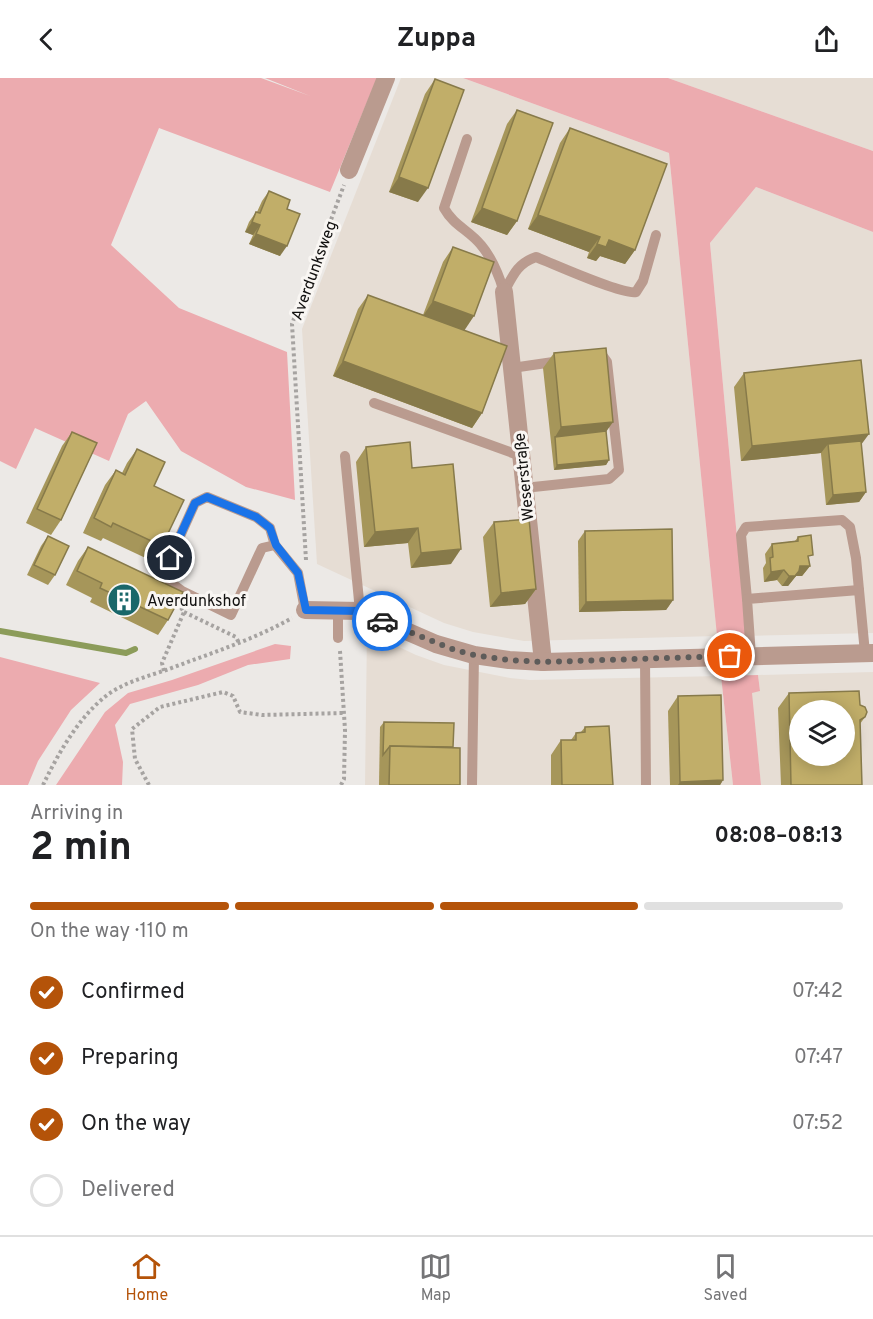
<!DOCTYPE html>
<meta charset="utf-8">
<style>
:root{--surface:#fff;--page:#f6f6f6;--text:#202124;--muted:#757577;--line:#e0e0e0;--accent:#b45309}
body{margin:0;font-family:Overpass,sans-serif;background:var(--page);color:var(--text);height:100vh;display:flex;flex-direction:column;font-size:22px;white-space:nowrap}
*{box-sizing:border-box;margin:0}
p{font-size:20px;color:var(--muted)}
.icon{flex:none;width:33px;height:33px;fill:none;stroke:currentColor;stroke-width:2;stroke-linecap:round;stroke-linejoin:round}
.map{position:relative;height:707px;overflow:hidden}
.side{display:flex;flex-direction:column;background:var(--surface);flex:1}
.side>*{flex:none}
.fabs{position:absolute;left:789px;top:622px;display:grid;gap:12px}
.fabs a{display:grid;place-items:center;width:66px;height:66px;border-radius:50%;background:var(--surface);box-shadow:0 3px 15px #0003;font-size:30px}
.pin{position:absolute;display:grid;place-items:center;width:51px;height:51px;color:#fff;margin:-26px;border:3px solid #fff;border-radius:50%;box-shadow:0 2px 6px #0007}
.courier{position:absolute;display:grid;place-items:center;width:60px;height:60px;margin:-30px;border:4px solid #1a73e8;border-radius:50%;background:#fff;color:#222;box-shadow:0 2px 8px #0007}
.summary em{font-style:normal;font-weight:700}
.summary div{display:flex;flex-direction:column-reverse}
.summary{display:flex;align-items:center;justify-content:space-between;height:102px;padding:0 30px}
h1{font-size:39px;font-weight:700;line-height:45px}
.bar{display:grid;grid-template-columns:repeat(4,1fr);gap:9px 6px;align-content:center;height:72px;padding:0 30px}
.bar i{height:8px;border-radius:4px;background:var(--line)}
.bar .selected{background:var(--accent)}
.bar p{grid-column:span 4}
ol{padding:0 30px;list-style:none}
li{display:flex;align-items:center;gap:18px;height:66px}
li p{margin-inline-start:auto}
li .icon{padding:6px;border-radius:50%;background:var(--accent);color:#fff;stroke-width:4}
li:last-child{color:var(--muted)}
li i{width:33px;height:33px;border:3px solid var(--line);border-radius:50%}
header{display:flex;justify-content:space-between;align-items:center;height:78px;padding:0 30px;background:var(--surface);font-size:27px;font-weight:700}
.dock{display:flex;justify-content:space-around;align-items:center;height:84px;border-top:2px solid var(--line);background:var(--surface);font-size:16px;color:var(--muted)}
.dock a{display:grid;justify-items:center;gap:3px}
.dock .selected{color:var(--accent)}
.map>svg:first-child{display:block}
.built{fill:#e6ddd4;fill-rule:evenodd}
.green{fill:#ecabaf}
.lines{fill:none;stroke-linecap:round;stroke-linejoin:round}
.stream{stroke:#8c9c5a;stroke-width:6}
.path{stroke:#a6a3a1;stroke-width:4;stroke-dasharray:3 3;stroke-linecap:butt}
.lane{stroke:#ba9b8f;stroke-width:10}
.street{stroke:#ba9b8f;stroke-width:18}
.wall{fill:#a6965a}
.shaded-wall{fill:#877a4a}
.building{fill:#c1ae69;stroke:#877a4a;stroke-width:1.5;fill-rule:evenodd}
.done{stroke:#5e5c5a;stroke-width:6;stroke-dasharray:0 10.8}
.route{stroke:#1a73e8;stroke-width:8}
.labels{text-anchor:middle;stroke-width:6;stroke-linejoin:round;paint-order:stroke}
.street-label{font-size:16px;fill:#11100f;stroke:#f9f6f3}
.poi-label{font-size:16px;fill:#11100f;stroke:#f9f6f3;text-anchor:start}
</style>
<header><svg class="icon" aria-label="back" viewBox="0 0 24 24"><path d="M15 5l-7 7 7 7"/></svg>Zuppa<svg class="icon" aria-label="share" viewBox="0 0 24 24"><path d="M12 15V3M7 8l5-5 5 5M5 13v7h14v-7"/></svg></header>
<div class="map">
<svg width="873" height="707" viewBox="0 0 873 707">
<rect width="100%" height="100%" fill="#ece9e6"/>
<g class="built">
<polygon points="401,0 463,0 669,75 717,558 524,563 473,554 444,545 317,486 302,251"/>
<polygon points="668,0 873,0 873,73"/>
<polygon points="756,109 873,154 873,555 746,558 710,165"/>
<polygon points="367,554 416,577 444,587 510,600 530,602 721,598 733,707 365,707"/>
<path d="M873,594v113h-112l-10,-93 9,-1 -2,-16zM800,633h44v45h-44z"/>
</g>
<g class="green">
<polygon points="0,0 261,0 310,18 265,0 377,0 330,114 159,50 111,167 179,230 287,274 295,422 246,409 181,373 146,323 128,336 109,383 35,350 16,391 0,383"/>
<polygon points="463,0 668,0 873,73 873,154 756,109 710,165 746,558 717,558 669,75"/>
<polygon points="275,566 291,568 290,581 248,587 198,607 130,626 115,647 123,684 122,707 56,707 105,634 128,615 172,602"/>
<polygon points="0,579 100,605 71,632 38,683 28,707 0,707"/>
<polygon points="758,597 760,613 752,615 761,707 733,707 721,598"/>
</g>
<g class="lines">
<polyline class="stream" points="0,553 126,575 135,571"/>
<g class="path">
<polyline points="306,482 292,246 344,107"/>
<polyline points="184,534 236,559 239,565"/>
<polyline points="340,573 345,652 344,701 341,707"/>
<polyline points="164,593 162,585 184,534 179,527"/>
<path d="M43,707c15,-31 35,-67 63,-89 18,-14 43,-20 63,-27 42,-16 84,-29 123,-51"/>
<polyline points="149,707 135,681 132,651 160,629 223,614 233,618 240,634 262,637 344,635"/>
</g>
<g class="lane">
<path d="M467,61l-23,69c10,18 25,22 37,37 11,13 18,30 23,47 9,-17 14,-29 32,-35 18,7 86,38 100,35l7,-11 13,-46"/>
<polyline points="512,290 560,283"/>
<polyline points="374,325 521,378"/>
<polyline points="345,378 360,533"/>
<polyline points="524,410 609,401 619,392 607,284 602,277 596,278"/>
<polyline points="275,467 262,470 231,537 182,513 162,498 195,425 207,419 256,439 270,450 275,467 298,495 305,532"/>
<polyline points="747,521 741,457 746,449 842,442 850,449 856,480 859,512"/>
<polyline points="338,533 338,560"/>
<polyline points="751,578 747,521 859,512 865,575"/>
<polyline points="645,580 646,707"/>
<polyline points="472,707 474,577"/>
</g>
<g class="street">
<polyline points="349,92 386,0"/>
<polyline points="504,214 543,584"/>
<polyline points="305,532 360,533 436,566 474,577 509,582 543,584 873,575"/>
</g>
</g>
<g class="wall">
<polygon points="435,1 418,124 389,114 425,16"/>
<polygon points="517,32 517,143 507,157 471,144 507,46"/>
<polygon points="570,50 635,172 625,186 600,178 596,183 587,180 589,174 528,151 560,65"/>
<polygon points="269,113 287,131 280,178 249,166 253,157 245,154 249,144 256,134 257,134 262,123"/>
<polygon points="453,169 464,252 482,335 472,350 333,298 358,231 368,217 423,237 443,184"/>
<polygon points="554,275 613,344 606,353 609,382 606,387 554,392 543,290"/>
<polygon points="744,295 861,367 866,414 859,424 826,427 821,376 821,375 741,383 734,309"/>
<polygon points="72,354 61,442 51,457 26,445 62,368"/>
<polygon points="366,369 412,390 451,486 411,490 408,465 364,469 356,384"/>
<polygon points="137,371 154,408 162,468 152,483 103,460 101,463 83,455 105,407 116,392 122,395 127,385"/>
<polygon points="494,444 536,511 525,526 490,529 483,459"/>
<polygon points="585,453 673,522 666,532 579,534 578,463"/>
<polygon points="48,458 55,497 48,507 27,497 41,468"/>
<polygon points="798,459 809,483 810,488 802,498 796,498 788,508 782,508 777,502 764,504 763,490 766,485 765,476 772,466 795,463"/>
<polygon points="88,469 168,542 158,557 90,524 92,520 66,507 78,483"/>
<polygon points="789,615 860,627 865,639 860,646 862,707 781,707 778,630"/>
<polygon points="678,618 723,702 720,707 670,707 668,633"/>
<polygon points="384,644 453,669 460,707 379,707 380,649"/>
<polygon points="585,649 613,707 551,707 551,677 561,662 571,662 576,655 581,654"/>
</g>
<g class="shaded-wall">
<polygon points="399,99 428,110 418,124 389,114"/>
<polygon points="482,130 517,143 507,157 471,144"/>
<polygon points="538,137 600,159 589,174 528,151"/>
<polygon points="252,144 260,147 253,157 245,154"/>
<polygon points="256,156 287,168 280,178 249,166"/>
<polygon points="609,162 635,172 625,186 600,178 596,183 587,180 597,166"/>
<polygon points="433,223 474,238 464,253 423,238"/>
<polygon points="343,283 482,335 472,350 333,298"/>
<polygon points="613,344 603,358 555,359 561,349"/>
<polygon points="869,356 858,371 828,366 821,375 741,383 752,368"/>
<polygon points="609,382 606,387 554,392 557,387"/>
<polygon points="866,414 859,424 826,427 833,417"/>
<polygon points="418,450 408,465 364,469 375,454"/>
<polygon points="461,471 451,486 411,490 421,475"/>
<polygon points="800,488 810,488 802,498 796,498 788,508 782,508 789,498"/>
<polygon points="784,492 777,502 764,504 771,494"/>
<polygon points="536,511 525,526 490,529 501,515"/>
<polygon points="673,522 666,532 579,534 586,524"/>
<polygon points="723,702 720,707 678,707 680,704"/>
</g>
<g class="building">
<polygon points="435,1 464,12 428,110 399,99"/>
<polygon points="517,32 553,45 517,143 482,130"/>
<polygon points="570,50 667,86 635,172 609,162 606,169 597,166 600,159 538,137"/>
<polygon points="269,113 290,122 287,131 300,136 287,168 256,156 260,147 252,144 256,134 260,135"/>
<polygon points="453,169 494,184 474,238 433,223"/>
<polygon points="368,217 507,268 482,335 343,283"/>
<polygon points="606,270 613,344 561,349 554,275"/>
<polygon points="861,282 869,356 752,368 744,295"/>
<polygon points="606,353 609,382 557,387 555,359"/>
<polygon points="72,354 97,365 61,442 37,431"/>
<polygon points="861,363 866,414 833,417 828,366"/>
<polygon points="410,364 412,390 453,386 461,471 421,475 418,450 375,454 366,369"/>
<polygon points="137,371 165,384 154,408 184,422 162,468 113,445 111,449 94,440 116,392 125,397"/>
<polygon points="529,441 536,511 501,515 494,444"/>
<polygon points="672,451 673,522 586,524 585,453"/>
<polygon points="811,457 813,477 808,478 810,488 800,488 799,493 795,498 789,498 784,492 771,494 770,480 773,479 772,466 798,463 798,459"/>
<polygon points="48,458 69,468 55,497 34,487"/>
<polygon points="88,469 183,514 168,542 100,510 102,505 77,493"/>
<path d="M859,613l1,14 5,2 2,5 -2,5 -5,3 2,65h-71l-2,-92zM800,633h44v45h-44z"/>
<polygon points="721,617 723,702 680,704 678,618"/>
<polygon points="384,644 454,645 453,669 390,668 383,677"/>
<polygon points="609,648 613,707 562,707 561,662 576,662 576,655 585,654 585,649"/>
<polygon points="390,668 460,670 460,707 389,707"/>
</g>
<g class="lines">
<polyline class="done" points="382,543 455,572 474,577 509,582 543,584 730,578"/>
<polyline class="route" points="170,480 195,425 207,419 256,439 270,450 276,467 298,495 306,532 360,533 382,543"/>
</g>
<defs>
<symbol id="building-disc" viewBox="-11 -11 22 22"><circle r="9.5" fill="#19676a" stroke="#f9f6f3"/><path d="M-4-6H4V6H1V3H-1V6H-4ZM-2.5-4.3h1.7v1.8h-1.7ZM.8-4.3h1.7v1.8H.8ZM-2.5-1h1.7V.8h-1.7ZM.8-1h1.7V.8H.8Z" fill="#fff"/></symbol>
</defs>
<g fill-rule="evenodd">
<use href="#building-disc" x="105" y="503" width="38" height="38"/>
</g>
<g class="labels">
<g class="street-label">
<text transform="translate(313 192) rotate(-70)" y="6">Averdunksweg</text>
<text transform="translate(523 399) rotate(-96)" y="6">Weserstraße</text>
</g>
<g class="poi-label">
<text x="147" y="528">Averdunkshof</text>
</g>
</g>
</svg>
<div class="fabs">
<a><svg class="icon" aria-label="layers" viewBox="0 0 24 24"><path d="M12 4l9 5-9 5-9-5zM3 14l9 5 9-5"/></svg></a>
</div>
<div class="pin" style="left:730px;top:578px;background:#ea580c"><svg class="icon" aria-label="bag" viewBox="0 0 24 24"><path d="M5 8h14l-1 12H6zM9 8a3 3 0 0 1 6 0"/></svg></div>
<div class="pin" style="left:170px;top:480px;background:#1f2937"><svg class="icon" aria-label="home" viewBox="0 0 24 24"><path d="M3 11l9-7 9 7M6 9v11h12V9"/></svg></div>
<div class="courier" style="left:382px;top:543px"><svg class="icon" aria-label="car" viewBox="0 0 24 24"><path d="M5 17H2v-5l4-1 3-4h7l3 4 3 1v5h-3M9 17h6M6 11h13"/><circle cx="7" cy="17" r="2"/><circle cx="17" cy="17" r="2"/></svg></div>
</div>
<section class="side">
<div class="summary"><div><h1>2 min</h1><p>Arriving in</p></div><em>08:08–08:13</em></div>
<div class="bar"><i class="selected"></i><i class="selected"></i><i class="selected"></i><i></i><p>On the way · 110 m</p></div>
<ol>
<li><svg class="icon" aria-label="check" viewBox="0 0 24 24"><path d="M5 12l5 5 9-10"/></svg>Confirmed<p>07:42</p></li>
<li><svg class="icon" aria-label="check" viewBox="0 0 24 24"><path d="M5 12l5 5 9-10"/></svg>Preparing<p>07:47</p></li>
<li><svg class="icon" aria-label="check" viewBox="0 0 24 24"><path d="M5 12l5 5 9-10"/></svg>On the way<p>07:52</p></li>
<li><i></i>Delivered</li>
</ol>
</section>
<nav class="dock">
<a class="selected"><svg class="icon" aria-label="home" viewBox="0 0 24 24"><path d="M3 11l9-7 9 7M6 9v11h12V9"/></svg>Home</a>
<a><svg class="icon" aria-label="map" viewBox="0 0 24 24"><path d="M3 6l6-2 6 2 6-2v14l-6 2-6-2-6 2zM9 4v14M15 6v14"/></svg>Map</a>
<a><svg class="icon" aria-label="saved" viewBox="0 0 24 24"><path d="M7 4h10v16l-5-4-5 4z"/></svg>Saved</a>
</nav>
